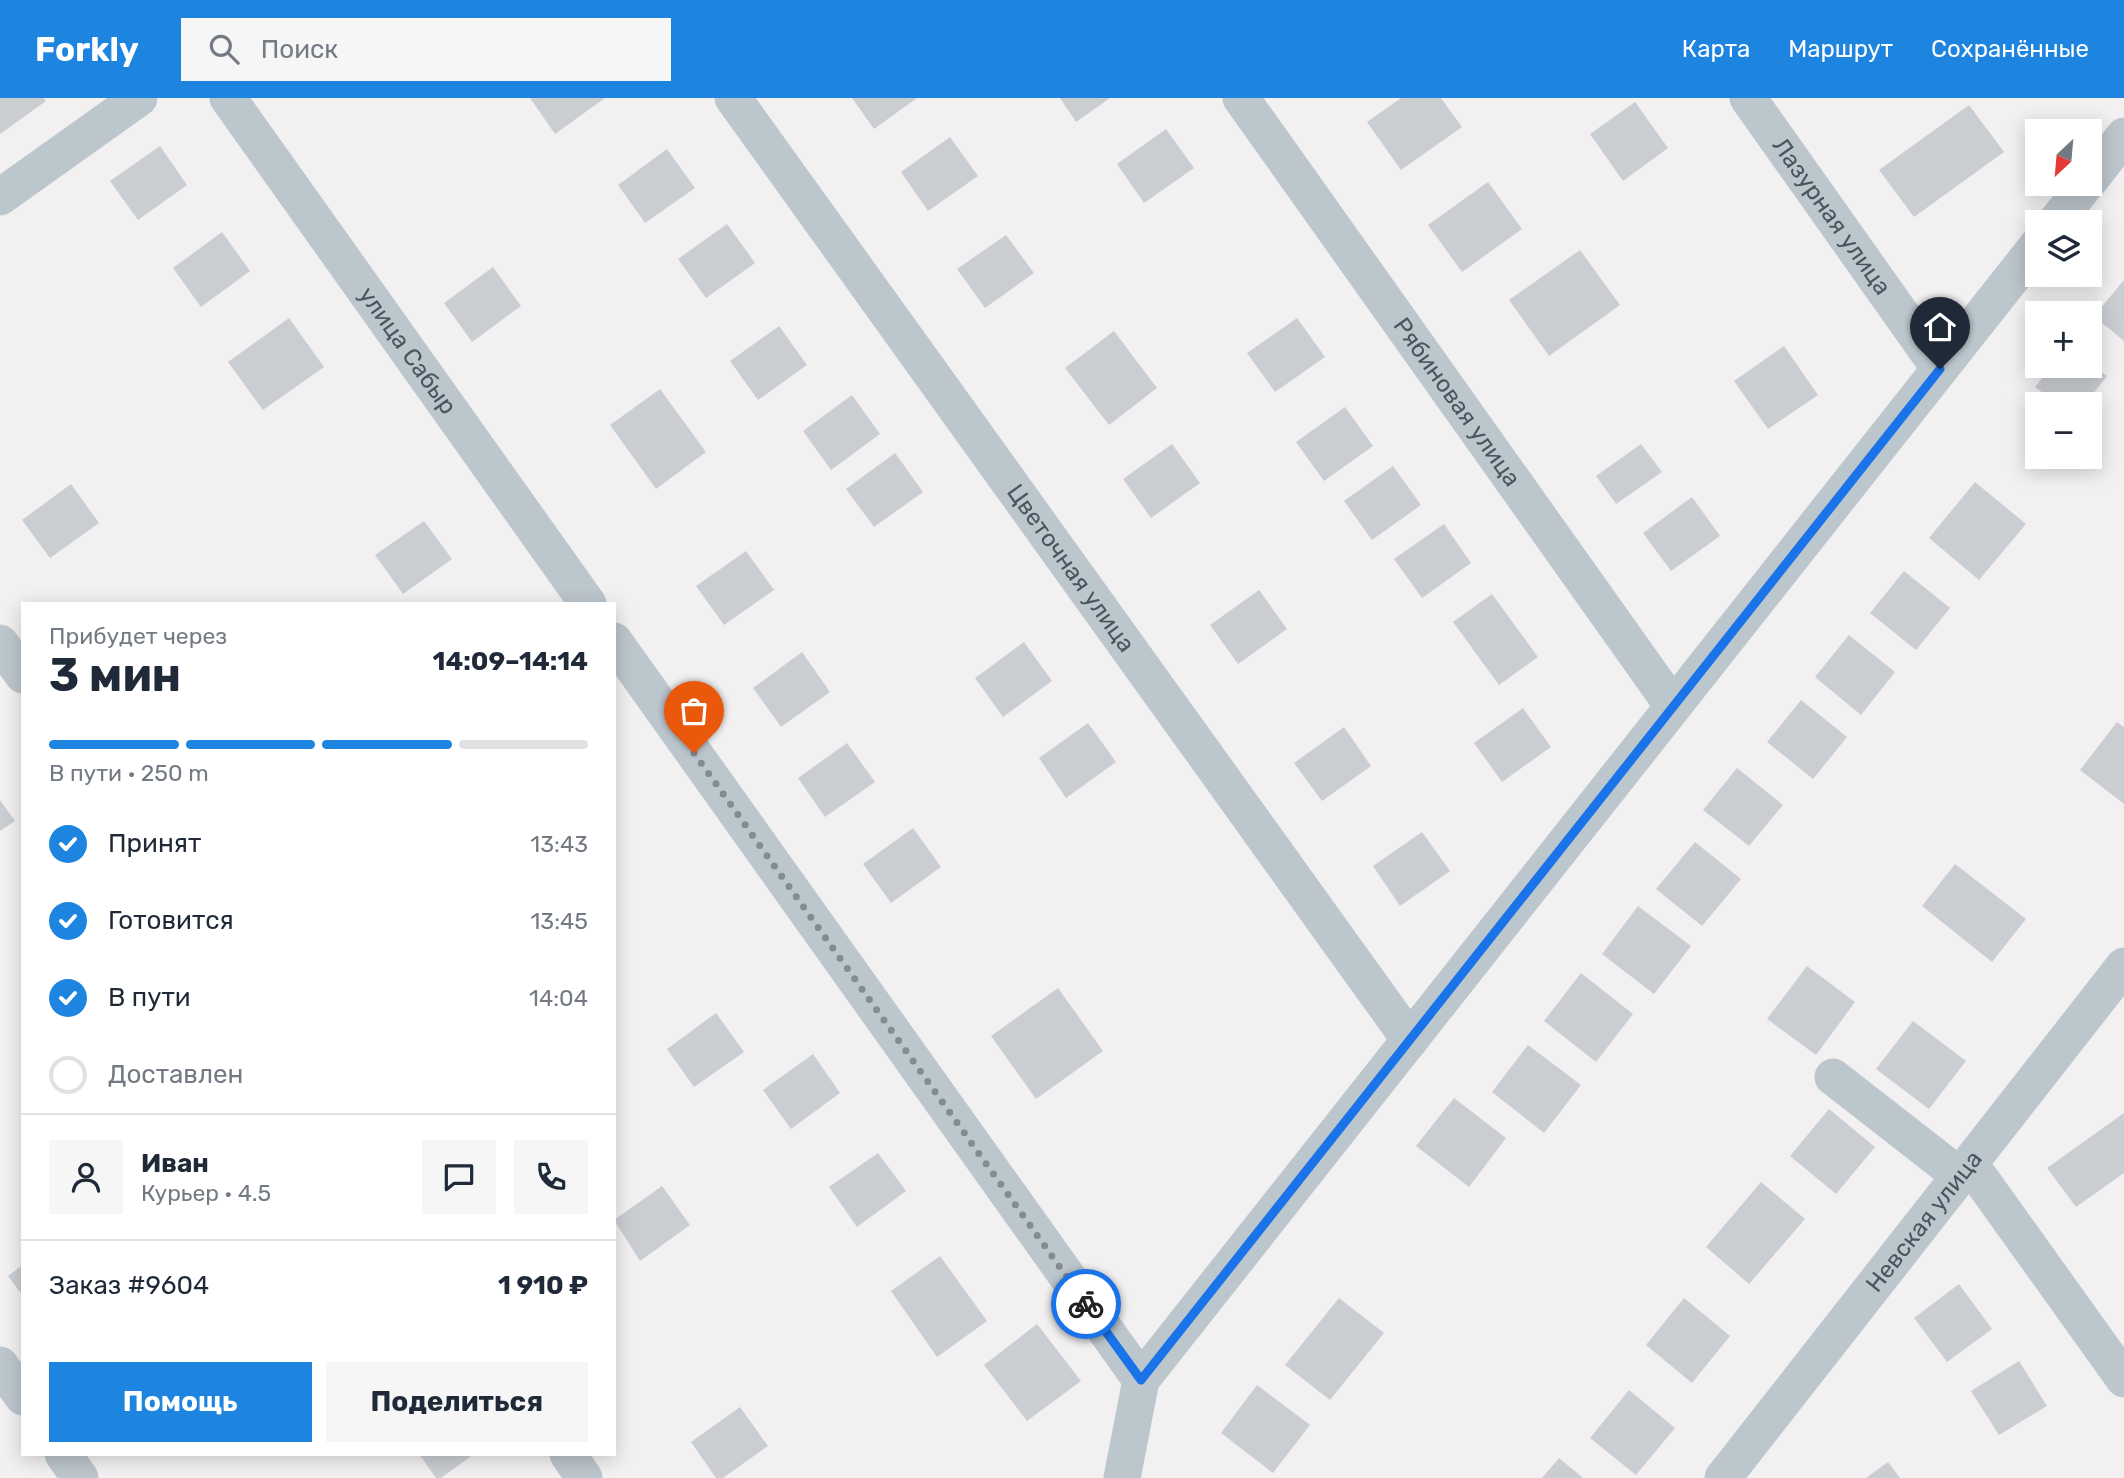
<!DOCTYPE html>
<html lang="ru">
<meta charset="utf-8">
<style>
:root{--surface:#fff;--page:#f6f6f7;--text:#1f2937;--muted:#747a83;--line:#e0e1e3;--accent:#1d84e0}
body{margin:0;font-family:Rubik,sans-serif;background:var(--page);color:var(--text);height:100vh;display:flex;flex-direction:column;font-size:26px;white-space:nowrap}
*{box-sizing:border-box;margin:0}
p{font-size:23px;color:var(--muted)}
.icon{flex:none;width:38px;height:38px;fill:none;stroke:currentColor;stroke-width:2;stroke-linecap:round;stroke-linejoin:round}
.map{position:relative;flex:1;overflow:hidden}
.details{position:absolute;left:21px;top:504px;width:595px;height:854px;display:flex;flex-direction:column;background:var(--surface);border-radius:0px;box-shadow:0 4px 18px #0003}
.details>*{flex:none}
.needle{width:46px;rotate:206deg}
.buttons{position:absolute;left:2025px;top:21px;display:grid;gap:14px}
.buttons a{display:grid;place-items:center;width:77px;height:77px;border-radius:0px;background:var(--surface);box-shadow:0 4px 18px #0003;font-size:35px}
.pin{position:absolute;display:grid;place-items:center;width:60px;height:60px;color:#fff;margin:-72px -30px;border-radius:50% 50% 50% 0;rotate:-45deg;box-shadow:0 0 7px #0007}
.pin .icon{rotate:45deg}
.courier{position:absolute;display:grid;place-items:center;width:70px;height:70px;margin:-35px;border:5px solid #1a73e8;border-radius:50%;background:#fff;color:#222;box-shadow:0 2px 9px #0007}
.head em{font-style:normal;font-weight:700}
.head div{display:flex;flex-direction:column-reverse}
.head{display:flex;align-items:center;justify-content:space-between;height:119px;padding:0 28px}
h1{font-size:46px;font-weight:700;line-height:52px}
.bar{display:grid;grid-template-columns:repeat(4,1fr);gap:10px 7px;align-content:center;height:84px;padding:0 28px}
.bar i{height:9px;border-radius:5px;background:var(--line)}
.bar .on{background:var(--accent)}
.bar p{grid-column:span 4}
.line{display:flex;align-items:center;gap:18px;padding:0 28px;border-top:2px solid var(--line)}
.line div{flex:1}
.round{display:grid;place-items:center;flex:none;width:74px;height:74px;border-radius:0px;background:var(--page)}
ol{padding:0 28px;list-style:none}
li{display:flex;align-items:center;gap:21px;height:77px}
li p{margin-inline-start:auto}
li .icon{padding:7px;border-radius:50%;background:var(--accent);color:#fff;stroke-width:4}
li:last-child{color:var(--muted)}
li i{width:38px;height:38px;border:4px solid var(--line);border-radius:50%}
.button{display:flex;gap:14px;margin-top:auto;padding:14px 28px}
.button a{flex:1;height:80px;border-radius:0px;background:var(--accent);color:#fff;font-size:28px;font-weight:700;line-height:80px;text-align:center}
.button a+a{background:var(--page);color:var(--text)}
header{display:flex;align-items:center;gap:42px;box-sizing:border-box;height:98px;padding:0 35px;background:var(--accent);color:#fff}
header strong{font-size:33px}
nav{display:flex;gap:38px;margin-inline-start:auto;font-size:24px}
.search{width:490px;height:63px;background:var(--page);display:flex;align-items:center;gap:18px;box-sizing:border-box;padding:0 24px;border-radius:0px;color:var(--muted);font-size:26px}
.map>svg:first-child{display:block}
.building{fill:#caced3}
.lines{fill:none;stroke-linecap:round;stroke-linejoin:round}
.minor{stroke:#bcc6cd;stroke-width:37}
.done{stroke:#848c91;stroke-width:7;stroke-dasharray:0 12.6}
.route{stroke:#1a73e8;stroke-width:9}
.labels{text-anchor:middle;stroke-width:7;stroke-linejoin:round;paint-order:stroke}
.street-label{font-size:24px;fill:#49565e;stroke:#fff}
</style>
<header>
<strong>Forkly</strong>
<div class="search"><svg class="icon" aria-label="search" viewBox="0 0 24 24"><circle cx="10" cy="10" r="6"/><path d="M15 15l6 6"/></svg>Поиск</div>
<nav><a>Карта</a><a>Маршрут</a><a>Сохранённые</a></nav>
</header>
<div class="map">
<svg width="2124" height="1380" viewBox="0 0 2124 1380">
<rect width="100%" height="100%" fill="#f3f0f1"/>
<g class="building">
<polygon points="0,0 44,0 46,3 0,36"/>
<polygon points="530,0 605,0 555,36"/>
<polygon points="852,0 917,0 874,31"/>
<polygon points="1060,0 1110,0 1076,24"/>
<polygon points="1401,0 1441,0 1462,29 1401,72 1367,24"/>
<polygon points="1635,4 1668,50 1623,83 1590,36"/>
<polygon points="1969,7 2004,54 1914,119 1879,72"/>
<polygon points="1166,31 1194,70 1144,105 1117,66"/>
<polygon points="950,39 978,78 928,113 901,74"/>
<polygon points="160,48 187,87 138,122 110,83"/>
<polygon points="667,51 695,90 645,125 618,87"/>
<polygon points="1488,84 1522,131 1462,174 1428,127"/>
<polygon points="727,126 755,165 706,200 678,161"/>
<polygon points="222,134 250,173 201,209 173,170"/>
<polygon points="1006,137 1034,175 985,210 957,171"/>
<polygon points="1580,152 1620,207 1549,258 1509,202"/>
<polygon points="493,169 521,208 472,244 444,205"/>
<polygon points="2124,182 2124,243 2094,218"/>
<polygon points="289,220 324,269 263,312 228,264"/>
<polygon points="1297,220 1325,259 1275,294 1247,255"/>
<polygon points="779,228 807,267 758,302 730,263"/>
<polygon points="1114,233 1157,290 1109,327 1065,270"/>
<polygon points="1784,248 1818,297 1768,331 1734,283"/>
<polygon points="2090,265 2107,278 2085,306 2057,306 2035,289 2052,268 2090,268"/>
<polygon points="660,291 706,354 656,391 610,327"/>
<polygon points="852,297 880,336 831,372 803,333"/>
<polygon points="1345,309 1373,348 1324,383 1296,344"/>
<polygon points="1172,346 1200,385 1151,420 1123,381"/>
<polygon points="1641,346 1662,374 1616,406 1596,378"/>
<polygon points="895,355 923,394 874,429 846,391"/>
<polygon points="1393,368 1421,407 1372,442 1344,403"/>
<polygon points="1975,384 2026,426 1979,482 1929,440"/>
<polygon points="71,386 99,425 50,460 22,422"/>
<polygon points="1692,399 1720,438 1671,473 1643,435"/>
<polygon points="424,423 452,461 403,496 375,457"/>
<polygon points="1444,426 1471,465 1422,500 1394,461"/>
<polygon points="746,453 774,492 724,527 696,488"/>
<polygon points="1904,473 1950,510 1916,552 1870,515"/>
<polygon points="1259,492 1287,531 1238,566 1210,527"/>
<polygon points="1492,496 1538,559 1499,587 1453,524"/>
<polygon points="1849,537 1895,574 1861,617 1815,579"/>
<polygon points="1024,544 1052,583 1003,619 975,580"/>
<polygon points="802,554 830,594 781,629 753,590"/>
<polygon points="1801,602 1847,639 1813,681 1767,644"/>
<polygon points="1523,610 1551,649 1502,684 1474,645"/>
<polygon points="2117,624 2124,629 2124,706 2080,672"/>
<polygon points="1088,625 1116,664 1066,700 1039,660"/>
<polygon points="1344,629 1371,668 1322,703 1294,665"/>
<polygon points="847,645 875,684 825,719 798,680"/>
<polygon points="1737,670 1783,707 1749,748 1703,712"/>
<polygon points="0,702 15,723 0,733"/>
<polygon points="913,730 941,769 891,805 863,766"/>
<polygon points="1422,734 1450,773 1400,808 1373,768"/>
<polygon points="1695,744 1741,781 1702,828 1656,791"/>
<polygon points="1955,766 2026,821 1992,864 1922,808"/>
<polygon points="1638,808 1691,848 1654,896 1602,856"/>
<polygon points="1807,868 1855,904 1816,957 1767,921"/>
<polygon points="1581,875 1633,916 1596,964 1544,923"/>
<polygon points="1058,890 1103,953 1036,1001 991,938"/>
<polygon points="716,915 744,954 694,989 667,951"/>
<polygon points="1913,923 1966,963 1929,1011 1876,971"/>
<polygon points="1528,947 1581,987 1544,1035 1492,994"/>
<polygon points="813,956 840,995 791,1031 763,992"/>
<polygon points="1454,1000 1506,1040 1469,1089 1416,1048"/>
<polygon points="1829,1011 1875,1049 1836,1096 1790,1058"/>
<polygon points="2124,1015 2124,1075 2076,1109 2047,1070"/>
<polygon points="878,1055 906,1093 857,1129 829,1089"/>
<polygon points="1761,1084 1805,1121 1749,1186 1706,1149"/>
<polygon points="662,1088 690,1127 640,1163 614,1122"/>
<polygon points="940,1158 987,1223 937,1259 891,1193"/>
<polygon points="23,1167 23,1198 8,1178"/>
<polygon points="1959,1186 1992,1231 1947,1264 1914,1220"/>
<polygon points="1339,1200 1384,1235 1330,1302 1285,1267"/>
<polygon points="1684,1200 1730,1238 1692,1285 1646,1247"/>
<polygon points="1037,1226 1081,1283 1027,1323 984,1267"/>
<polygon points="2019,1263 2047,1308 1999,1337 1971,1293"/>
<polygon points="1257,1287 1310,1327 1273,1375 1221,1335"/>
<polygon points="1629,1292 1675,1330 1636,1377 1590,1340"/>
<polygon points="740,1309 768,1348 723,1380 716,1380 691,1344"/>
<polygon points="419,1356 474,1356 441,1380 436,1380"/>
<polygon points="1559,1360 1583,1380 1542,1380"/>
<polygon points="1888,1364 1900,1380 1866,1380"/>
</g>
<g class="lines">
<g class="minor">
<path id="s1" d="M228,0l360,506"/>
<path id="s2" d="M733,0l677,942"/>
<path id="s3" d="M1241,0l432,608"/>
<path id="s4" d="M1748,0l192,271"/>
<polyline points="2090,82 2124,38"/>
<polyline points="0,99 139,0"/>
<polyline points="2056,124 2086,86"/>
<polyline points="614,543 1141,1282"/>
<polyline points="0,545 23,577"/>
<polyline points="1833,979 1960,1078"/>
<polyline points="1970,1066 2124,1281"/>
<polyline points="0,1267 23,1299"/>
<polyline points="63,1356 80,1380"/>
<polyline points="568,1356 584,1380"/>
<polyline points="1122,1380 1141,1282 2037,148"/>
<path id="s5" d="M1723,1380l401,-512"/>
</g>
</g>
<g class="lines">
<polyline class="done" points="694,655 1086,1206"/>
<polyline class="route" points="1086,1206 1141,1282 1940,271"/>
</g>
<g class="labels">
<g class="street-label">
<text dy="8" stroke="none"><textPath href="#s4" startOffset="145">Лазурная улица</textPath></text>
<text dy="8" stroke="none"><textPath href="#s1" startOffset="310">улица Сабыр</textPath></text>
<text dy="8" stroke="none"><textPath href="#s3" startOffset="373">Рябиновая улица</textPath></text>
<text dy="8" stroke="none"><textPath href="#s2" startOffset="579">Цветочная улица</textPath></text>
<text dy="8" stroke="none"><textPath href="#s5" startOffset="326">Невская улица</textPath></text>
</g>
</g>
</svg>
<div class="buttons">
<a><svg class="needle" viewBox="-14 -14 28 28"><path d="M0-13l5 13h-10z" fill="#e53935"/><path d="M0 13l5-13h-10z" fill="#747a83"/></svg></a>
<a><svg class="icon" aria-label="layers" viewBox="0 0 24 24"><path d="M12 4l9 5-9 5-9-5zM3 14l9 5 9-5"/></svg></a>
<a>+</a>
<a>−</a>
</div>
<div class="pin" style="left:694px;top:655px;background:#ea580c"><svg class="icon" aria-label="bag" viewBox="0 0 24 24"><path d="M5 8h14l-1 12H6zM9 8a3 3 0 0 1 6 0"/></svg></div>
<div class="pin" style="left:1940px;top:271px;background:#1f2937"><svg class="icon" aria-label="home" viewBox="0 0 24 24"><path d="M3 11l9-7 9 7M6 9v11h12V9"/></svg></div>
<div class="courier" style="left:1086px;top:1206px"><svg class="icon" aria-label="bike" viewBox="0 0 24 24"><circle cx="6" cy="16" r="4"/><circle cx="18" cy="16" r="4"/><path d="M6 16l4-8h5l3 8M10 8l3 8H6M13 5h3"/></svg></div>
<section class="details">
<div class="head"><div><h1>3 мин</h1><p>Прибудет через</p></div><em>14:09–14:14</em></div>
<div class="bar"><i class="on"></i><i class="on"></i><i class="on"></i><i></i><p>В пути · 250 m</p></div>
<ol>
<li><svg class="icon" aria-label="check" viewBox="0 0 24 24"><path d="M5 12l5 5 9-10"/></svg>Принят<p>13:43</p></li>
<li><svg class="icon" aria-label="check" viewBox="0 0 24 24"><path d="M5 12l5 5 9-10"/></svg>Готовится<p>13:45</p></li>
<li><svg class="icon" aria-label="check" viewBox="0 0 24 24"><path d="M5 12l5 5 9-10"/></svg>В пути<p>14:04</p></li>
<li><i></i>Доставлен</li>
</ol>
<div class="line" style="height:126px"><a class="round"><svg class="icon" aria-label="person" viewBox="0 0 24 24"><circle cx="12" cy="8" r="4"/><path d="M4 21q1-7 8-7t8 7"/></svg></a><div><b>Иван</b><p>Курьер · 4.5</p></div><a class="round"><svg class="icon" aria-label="chat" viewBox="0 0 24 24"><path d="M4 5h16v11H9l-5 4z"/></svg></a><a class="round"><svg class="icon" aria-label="phone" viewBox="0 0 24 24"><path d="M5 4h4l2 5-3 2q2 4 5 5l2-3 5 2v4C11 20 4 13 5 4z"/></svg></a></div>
<div class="line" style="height:91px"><div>Заказ #9604</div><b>1 910 ₽</b></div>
<div class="button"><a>Помощь</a><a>Поделиться</a></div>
</section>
</div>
